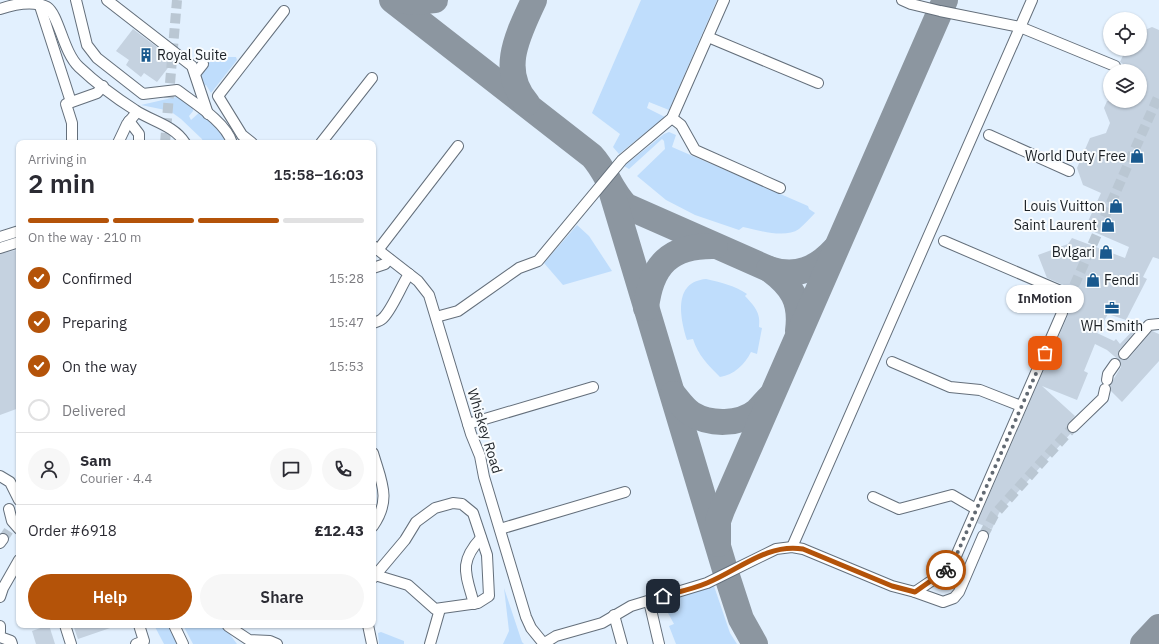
<!DOCTYPE html>
<meta charset="utf-8">
<style>
:root{--surface:#fff;--page:#f7f7f7;--text:#2b2b33;--muted:#7c7c81;--line:#e1e1e2;--accent:#b45309}
body{margin:0;font-family:"IBM Plex Sans",sans-serif;background:var(--page);color:var(--text);height:100vh;display:flex;flex-direction:column;font-size:15px;white-space:nowrap}
*{box-sizing:border-box;margin:0}
p{font-size:13px;color:var(--muted)}
.icon{flex:none;width:22px;height:22px;fill:none;stroke:currentColor;stroke-width:2;stroke-linecap:round;stroke-linejoin:round}
.map{position:relative;flex:1;overflow:hidden}
.sheet{position:absolute;left:16px;top:140px;width:360px;height:488px;display:flex;flex-direction:column;background:var(--surface);border-radius:8px;box-shadow:0 1px 3px #0004}
.sheet>*{flex:none}
.tools{position:absolute;left:1103px;top:12px;display:grid;gap:8px}
.tools a{display:grid;place-items:center;width:44px;height:44px;border-radius:50%;background:var(--surface);box-shadow:0 1px 3px #0004;font-size:20px}
.pin{position:absolute;display:grid;place-items:center;width:34px;height:34px;color:#fff;margin:-17px;border-radius:8px;box-shadow:0 2px 6px #0006}
.courier{position:absolute;display:grid;place-items:center;width:40px;height:40px;margin:-20px;border:3px solid #b45309;border-radius:50%;background:#fff;color:#222;box-shadow:0 1px 5px #0007}
.bubble{position:absolute;height:28px;border-radius:14px;background:var(--surface);box-shadow:0 1px 3px #0004;font-size:13px;font-weight:600;line-height:28px;text-align:center}
.overview em{font-style:normal;font-weight:600}
.overview div{display:flex;flex-direction:column-reverse}
.overview{display:flex;align-items:center;justify-content:space-between;height:68px;padding:0 12px}
h1{font-size:26px;font-weight:600;line-height:30px}
.bar{display:grid;grid-template-columns:repeat(4,1fr);gap:6px 4px;align-content:center;height:48px;padding:0 12px}
.bar i{height:5px;border-radius:3px;background:var(--line)}
.bar .on{background:var(--accent)}
.bar p{grid-column:span 4}
.line{display:flex;align-items:center;gap:10px;padding:0 12px;border-top:1px solid var(--line)}
.line div{flex:1}
.round{display:grid;place-items:center;flex:none;width:42px;height:42px;border-radius:21px;background:var(--page)}
ol{padding:0 12px;list-style:none}
li{display:flex;align-items:center;gap:12px;height:44px}
li p{margin-inline-start:auto}
li .icon{padding:4px;border-radius:50%;background:var(--accent);color:#fff;stroke-width:4}
li:last-child{color:var(--muted)}
li i{width:22px;height:22px;border:2px solid var(--line);border-radius:50%}
.cta{display:flex;gap:8px;margin-top:auto;padding:8px 12px}
.cta a{flex:1;height:46px;border-radius:24px;background:var(--accent);color:#fff;font-size:16px;font-weight:600;line-height:46px;text-align:center}
.cta a+a{background:var(--page);color:var(--text)}
.map>svg:first-child{display:block}
.green{fill:#bfddfc}
.lines{fill:none;stroke-linecap:round;stroke-linejoin:round}
.taxiway{stroke:#8c96a0;stroke-width:26}
.building{fill:#c5d2e0}
.minor-tunnel{stroke:#bac7d3;stroke-width:10;stroke-dasharray:10 5;stroke-linecap:butt}
.minor-casing{stroke:#646f7b;stroke-width:12}
.minor{stroke:#fff;stroke-width:10}
.done{stroke:#616972;stroke-width:4;stroke-dasharray:0 7.2}
.route{stroke:#b45309;stroke-width:5}
.labels{text-anchor:middle;stroke-width:4;stroke-linejoin:round;paint-order:stroke}
.poi-label{font-size:14px;fill:#1c2126;stroke:#f9fcfe;text-anchor:end}
.street-label{font-size:14px;fill:#1c2126;stroke:#f9fcfe}
</style>
<div class="map">
<svg width="1159" height="644" viewBox="0 0 1159 644">
<rect width="100%" height="100%" fill="#e2f0fe"/>
<g class="green">
<polygon points="641,0 717,0 669,110 649,102 647,108 665,117 619,154 613,147 620,134 592,113"/>
<polygon points="213,57 236,57 237,60 211,93 206,85 202,87 199,76"/>
<polygon points="180,96 193,105 193,111 189,116 191,120 200,112 223,133 227,143 201,143 203,142 202,139 181,119 170,111 141,105"/>
<path d="M669,132l7,3 -4,12 136,59 1,3 6,4c-5,5 -10,11 -16,16 -14,10 -41,1 -56,-2l-4,3 -44,-15 -29,-15 -29,-24 28,-27 -1,-8 -2,-2 -33,30 -5,-3 40,-32z"/>
<polygon points="577,225 589,236 612,271 563,285 544,263"/>
<path d="M706,279c14,3 30,7 41,15l-2,2c9,10 16,16 14,31l3,1 -5,26 -6,-2c-6,12 -17,23 -31,25 -12,-12 -22,-22 -27,-38l-6,1c-7,-23 -14,-58 19,-61z"/>
<polygon points="714,586 730,633 737,644 676,644 669,626 674,624 662,602"/>
<polygon points="504,588 522,642 524,644 503,644 509,631"/>
<polygon points="154,625 170,625 180,644 164,644"/>
<polygon points="183,625 223,625 237,644 193,644"/>
<polygon points="381,632 404,641 404,644 379,644 378,633"/>
</g>
<g class="lines">
<g class="taxiway">
<path d="M392,0l200,156c14,15 19,35 34,50l143,63"/>
<polyline points="400,0 415,2 435,0"/>
<path d="M527,103c-29,-33 -8,-70 7,-103"/>
<polyline points="608,180 726,573 741,619 755,644"/>
<path d="M646,308c5,-43 24,-63 69,-62"/>
<path d="M798,331c4,-30 -6,-45 -29,-62 27,9 48,0 66,-20"/>
<path d="M673,394c6,7 11,15 19,20 18,11 48,11 65,-3 4,-4 8,-9 13,-14"/>
<polyline points="718,544 718,521 722,510 945,0"/>
<polyline points="1143,644 1159,627"/>
</g>
</g>
<g class="building">
<polygon points="1152,27 1159,30 1159,259 1153,257 1143,277 1147,279 1126,320 1108,314 1097,333 1114,341 1116,339 1120,344 1138,325 1140,326 1119,350 1118,356 1123,360 1129,358 1152,331 1159,334 1159,361 1122,402 1111,391 1110,385 1121,367 1121,362 1107,350 1095,344 1084,371 1088,373 1077,400 1042,386 1075,416 1067,426 1068,431 1071,433 999,513 992,529 977,523 1068,315 1067,309 1069,304 1046,293 1070,301 1076,297 1075,291 1073,289 1047,278 1038,255 1068,244 1072,238 1125,258 1129,247 1085,228 1101,193 1083,185 1077,168 1090,138 1106,133 1110,123 1104,108 1107,101 1140,101 1140,71 1120,71 1123,64 1120,62 1126,49 1140,49 1140,32"/>
<polygon points="133,29 174,60 157,82 144,73 141,77 126,65 129,60 116,51"/>
<polygon points="16,250 19,260 19,408 0,415 0,254"/>
<polygon points="49,625 55,644 36,644 32,631"/>
<polygon points="73,625 116,625 116,626 78,639"/>
</g>
<g class="lines">
<g class="minor-tunnel">
<polyline points="165,143 177,0"/>
<polyline points="1062,313 1159,95"/>
<polyline points="983,536 994,515 1073,427"/>
<polyline points="3,539 19,515"/>
</g>
<defs>
<g id="minor">
<path d="M76,0l11,45 10,13 46,36 34,-4c17,13 49,32 55,53"/>
<polyline points="107,0 192,66 208,114"/>
<polyline points="902,0 911,4 940,11 1020,27 1115,66"/>
<polyline points="39,3 71,102"/>
<path d="M0,9c15,-5 32,-9 47,-2 12,8 16,45 32,60 17,16 37,31 56,43 16,11 39,15 50,33"/>
<polyline points="708,37 818,83"/>
<polyline points="195,74 203,64"/>
<polyline points="672,118 681,125 695,150 780,188"/>
<polyline points="129,121 139,134 139,143"/>
<polyline points="989,135 1069,171"/>
<polyline points="72,143 72,123 66,104 97,93 103,86"/>
<polyline points="118,143 127,124 137,112"/>
<polyline points="252,143 242,135 218,96 284,11"/>
<polyline points="321,143 372,78"/>
<polyline points="0,237 19,231"/>
<polyline points="944,241 1070,295"/>
<polyline points="373,246 418,281 429,295 471,434 480,456 484,477 526,617 531,628 544,644"/>
<polyline points="0,248 19,242"/>
<polyline points="378,250 458,146"/>
<polyline points="373,268 385,264 389,259"/>
<polyline points="436,317 458,311 519,268 538,261 622,160 672,118 724,0"/>
<path d="M373,323c3,-1 7,-2 9,-4 9,-7 19,-33 27,-45"/>
<polyline points="1124,354 1149,325 1159,324"/>
<polyline points="892,362 950,387 980,390 1021,406"/>
<polyline points="1107,380 1108,374 1115,364"/>
<polyline points="468,424 593,387"/>
<polyline points="1073,427 1103,398 1105,389"/>
<path d="M373,453c8,28 19,46 0,73"/>
<polyline points="0,476 10,482 19,500"/>
<polyline points="873,497 899,509 952,495 976,509"/>
<polyline points="9,509 12,521 19,529"/>
<polyline points="500,529 625,492"/>
<polyline points="0,543 3,539"/>
<polyline points="792,547 1032,0"/>
<polyline points="373,578 405,540 416,522 435,508 453,503 462,504 473,513 487,555 489,596 478,603 435,609 408,585 375,575"/>
<polyline points="915,592 946,571 956,556 1062,313"/>
<polyline points="0,597 3,588 19,560"/>
<polyline points="649,601 659,644"/>
<path d="M474,604c-8,-30 -16,-41 7,-66"/>
<polyline points="614,615 622,644"/>
<polyline points="65,625 71,644"/>
<polyline points="174,625 183,644"/>
<polyline points="368,625 372,644"/>
<polyline points="0,626 0,632"/>
<polyline points="228,626 249,640 270,641 277,644"/>
<polyline points="0,637 11,641 12,644"/>
<polyline points="136,644 144,641 139,625"/>
<polyline points="430,644 440,609"/>
<polyline points="543,644 556,636 602,623 631,606 707,583 776,549 792,547 803,549 892,586 915,592 943,602 954,598 959,592 983,536"/>
</g>
</defs>
<use href="#minor" class="minor-casing"/>
<use href="#minor" class="minor"/>
</g>
<g class="lines">
<polyline class="done" points="946,570 956,556 1045,353"/>
<path class="route" d="M663,596c15,-4 30,-7 44,-13 32,-13 60,-40 96,-34l89,37 23,6 31,-22"/>
</g>
<defs>
<symbol id="building-bare" viewBox="-9 -9 18 18"><path d="M-4-6H4V6H1V3H-1V6H-4ZM-2.5-4.3h1.7v1.8h-1.7ZM.8-4.3h1.7v1.8H.8ZM-2.5-1h1.7V.8h-1.7ZM.8-1h1.7V.8H.8Z" fill="#19598e" stroke="#f9fcfe" stroke-width="2.5" paint-order="stroke"/></symbol>
<symbol id="shop-bare" viewBox="-9 -9 18 18"><path d="M-5-2.5h2.3a2.7 3.5 0 0 1 5.4 0H5L5.5 6h-11ZM-1.5-2.5h3a1.5 2.3 0 0 0-3 0Z" fill="#19598e" stroke="#f9fcfe" stroke-width="2.5" paint-order="stroke"/></symbol>
<symbol id="office-bare" viewBox="-9 -9 18 18"><path d="M-6-3h4V-5.5h4V-3h4V5H-6ZM-1-4.5V-3h2v-1.5ZM-6 0V1H6V0Z" fill="#19598e" stroke="#f9fcfe" stroke-width="2.5" paint-order="stroke"/></symbol>
</defs>
<g fill-rule="evenodd">
<use href="#building-bare" x="136" y="45" width="20" height="20"/>
<use href="#shop-bare" x="1127" y="146" width="20" height="20"/>
<use href="#shop-bare" x="1106" y="196" width="20" height="20"/>
<use href="#shop-bare" x="1098" y="215" width="20" height="20"/>
<use href="#shop-bare" x="1096" y="242" width="20" height="20"/>
<use href="#shop-bare" x="1083" y="270" width="20" height="20"/>
<use href="#office-bare" x="1102" y="298" width="20" height="20"/>
</g>
<g class="labels">
<g class="poi-label">
<text x="157" y="60" text-anchor="start">Royal Suite</text>
<text x="1126" y="161">World Duty Free</text>
<text x="1105" y="211">Louis Vuitton</text>
<text x="1097" y="230">Saint Laurent</text>
<text x="1095" y="257">Bvlgari</text>
<text x="1104" y="285" text-anchor="start">Fendi</text>
<text x="1112" y="331" text-anchor="middle">WH Smith</text>
</g>
<g class="street-label">
<text transform="translate(485 431) rotate(73)" y="5">Whiskey Road</text>
</g>
</g>
</svg>
<div class="tools">
<a><svg class="icon" aria-label="locate" viewBox="0 0 24 24"><circle cx="12" cy="12" r="6"/><path d="M12 2v4M12 18v4M2 12h4M18 12h4"/></svg></a>
<a><svg class="icon" aria-label="layers" viewBox="0 0 24 24"><path d="M12 4l9 5-9 5-9-5zM3 14l9 5 9-5"/></svg></a>
</div>
<div class="pin" style="left:1045px;top:353px;background:#ea580c"><svg class="icon" aria-label="bag" viewBox="0 0 24 24"><path d="M5 8h14l-1 12H6zM9 8a3 3 0 0 1 6 0"/></svg></div>
<div class="pin" style="left:663px;top:596px;background:#1f2937"><svg class="icon" aria-label="home" viewBox="0 0 24 24"><path d="M3 11l9-7 9 7M6 9v11h12V9"/></svg></div>
<div class="courier" style="left:946px;top:570px"><svg class="icon" aria-label="bike" viewBox="0 0 24 24"><circle cx="6" cy="16" r="4"/><circle cx="18" cy="16" r="4"/><path d="M6 16l4-8h5l3 8M10 8l3 8H6M13 5h3"/></svg></div>
<div class="bubble" style="left:1006px;top:285px;width:78px">InMotion</div>
<section class="sheet">
<div class="overview"><div><h1>2 min</h1><p>Arriving in</p></div><em>15:58–16:03</em></div>
<div class="bar"><i class="on"></i><i class="on"></i><i class="on"></i><i></i><p>On the way · 210 m</p></div>
<ol>
<li><svg class="icon" aria-label="check" viewBox="0 0 24 24"><path d="M5 12l5 5 9-10"/></svg>Confirmed<p>15:28</p></li>
<li><svg class="icon" aria-label="check" viewBox="0 0 24 24"><path d="M5 12l5 5 9-10"/></svg>Preparing<p>15:47</p></li>
<li><svg class="icon" aria-label="check" viewBox="0 0 24 24"><path d="M5 12l5 5 9-10"/></svg>On the way<p>15:53</p></li>
<li><i></i>Delivered</li>
</ol>
<div class="line" style="height:72px"><a class="round"><svg class="icon" aria-label="person" viewBox="0 0 24 24"><circle cx="12" cy="8" r="4"/><path d="M4 21q1-7 8-7t8 7"/></svg></a><div><b>Sam</b><p>Courier · 4.4</p></div><a class="round"><svg class="icon" aria-label="chat" viewBox="0 0 24 24"><path d="M4 5h16v11H9l-5 4z"/></svg></a><a class="round"><svg class="icon" aria-label="phone" viewBox="0 0 24 24"><path d="M5 4h4l2 5-3 2q2 4 5 5l2-3 5 2v4C11 20 4 13 5 4z"/></svg></a></div>
<div class="line" style="height:52px"><div>Order #6918</div><b>£12.43</b></div>
<div class="cta"><a>Help</a><a>Share</a></div>
</section>
</div>
